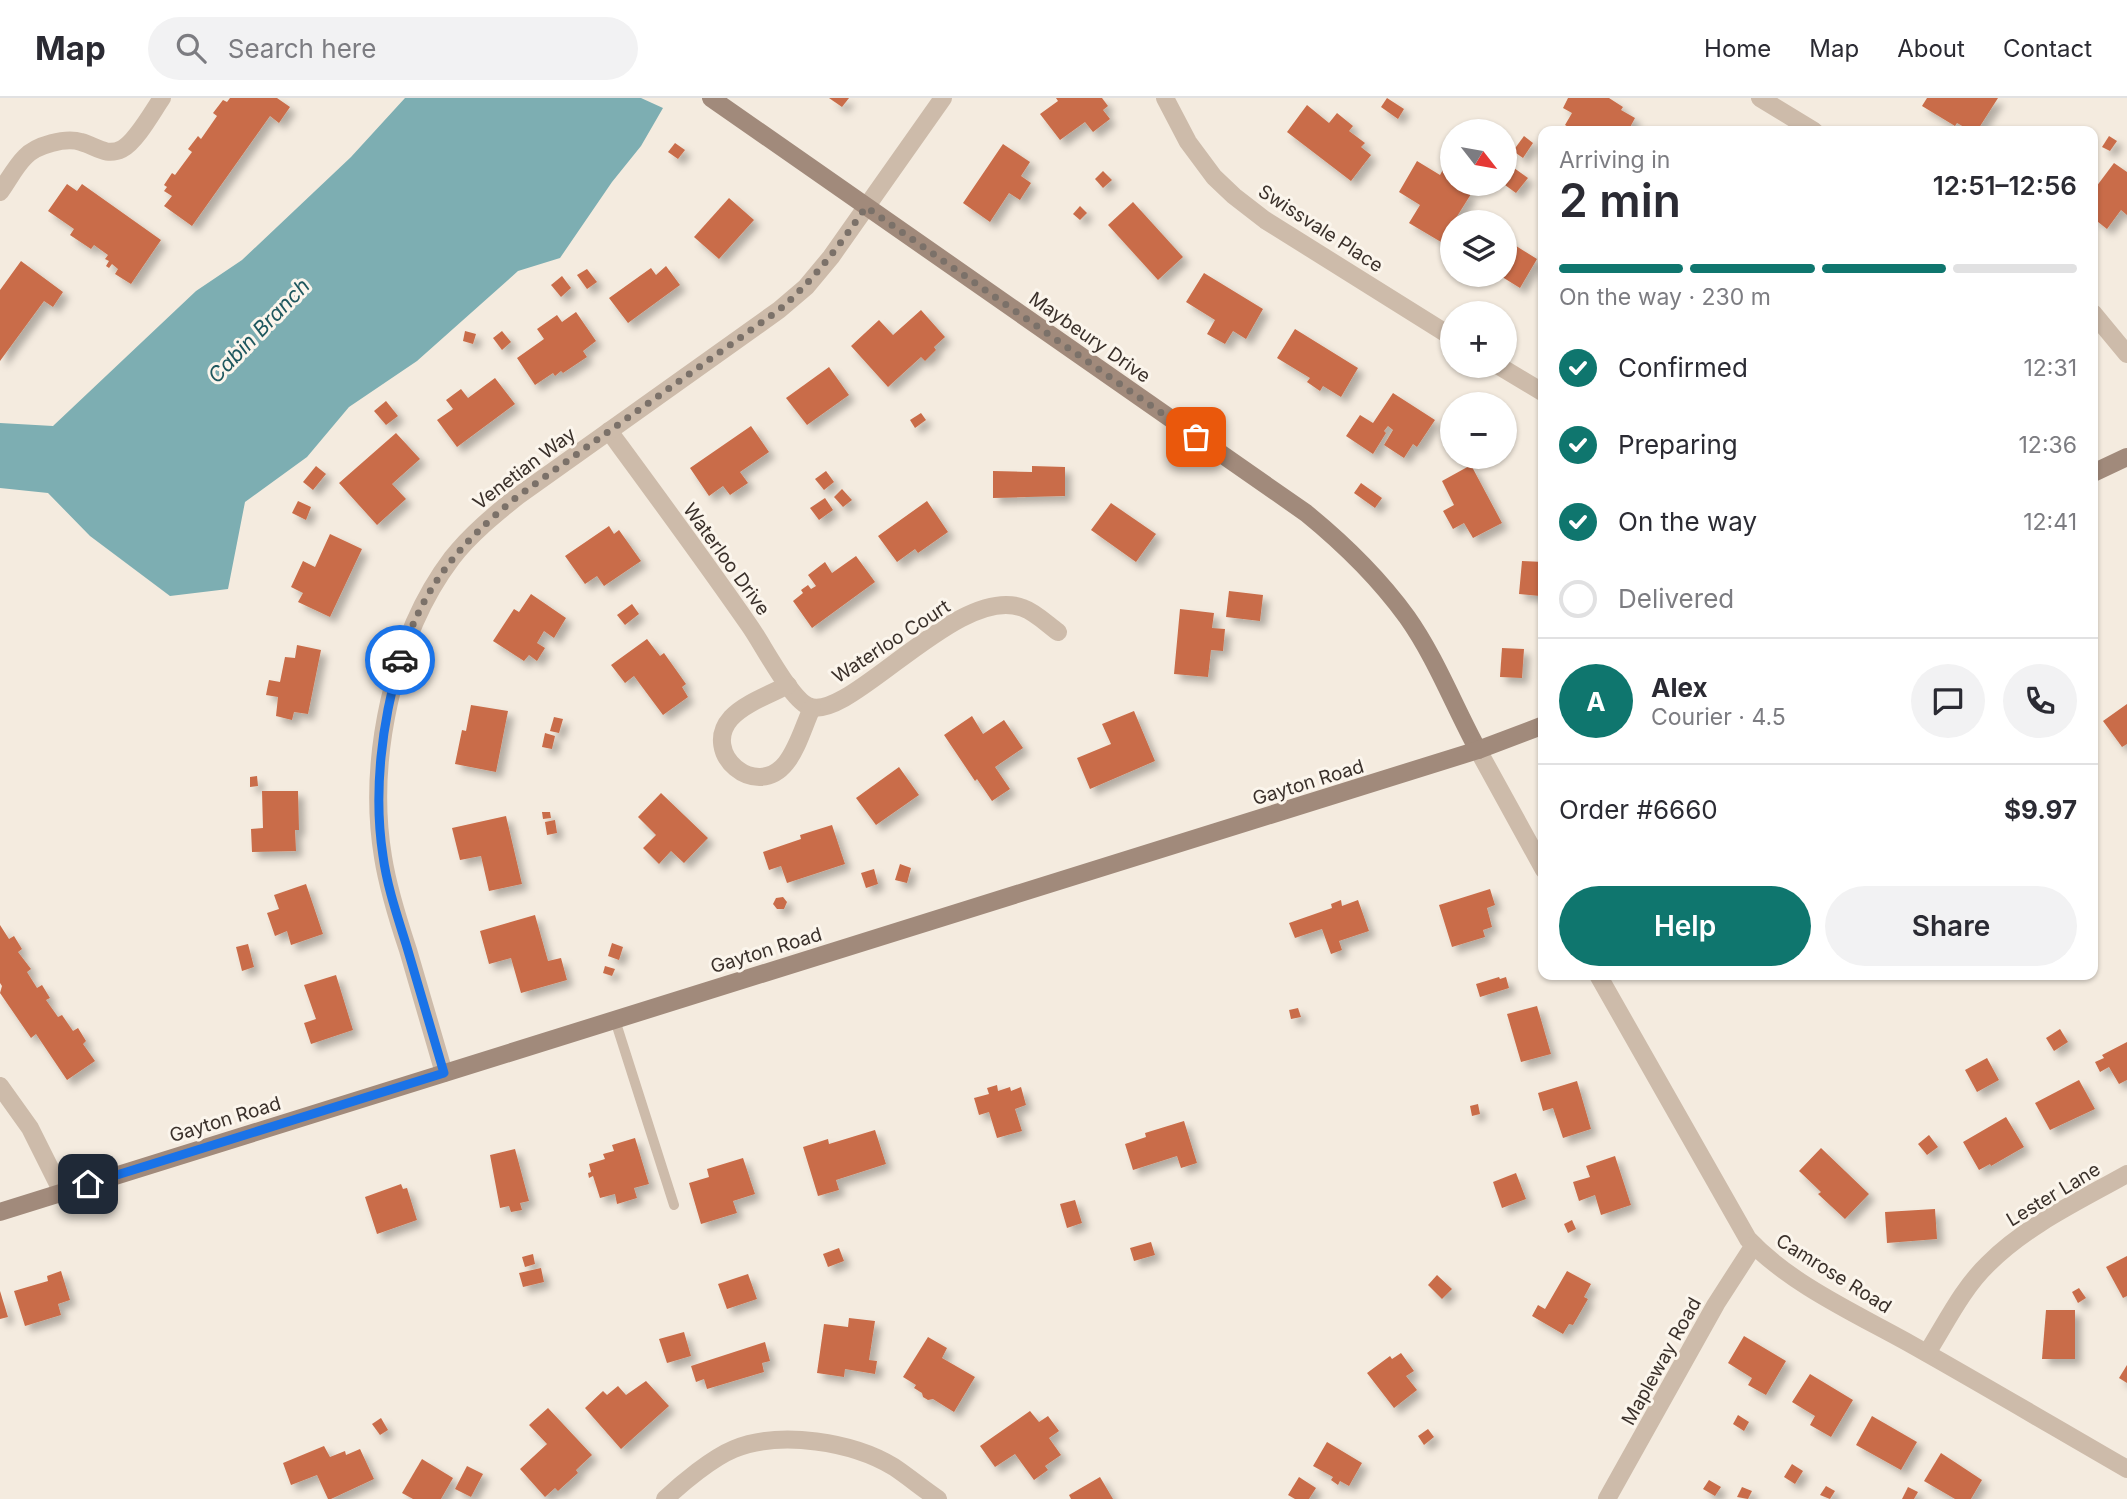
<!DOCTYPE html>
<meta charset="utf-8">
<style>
:root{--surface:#fff;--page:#f2f2f3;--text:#2b2b33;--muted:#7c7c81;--line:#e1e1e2;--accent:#0f766e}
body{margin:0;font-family:Inter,sans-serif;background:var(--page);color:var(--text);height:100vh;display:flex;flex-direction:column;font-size:26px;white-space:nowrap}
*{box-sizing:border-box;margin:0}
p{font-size:23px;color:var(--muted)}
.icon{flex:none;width:38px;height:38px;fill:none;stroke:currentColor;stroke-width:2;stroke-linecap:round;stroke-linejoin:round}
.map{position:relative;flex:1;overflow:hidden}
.side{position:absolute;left:1538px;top:28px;width:560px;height:854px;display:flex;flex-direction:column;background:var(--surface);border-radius:14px;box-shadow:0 2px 5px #0004}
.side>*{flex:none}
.needle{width:46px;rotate:121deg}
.fabs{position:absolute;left:1440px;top:21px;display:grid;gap:14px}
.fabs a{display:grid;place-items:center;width:77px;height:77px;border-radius:50%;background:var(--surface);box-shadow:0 2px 5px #0004;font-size:35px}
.pin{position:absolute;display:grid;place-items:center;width:60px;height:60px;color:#fff;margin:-30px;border-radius:14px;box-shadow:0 4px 10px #0006}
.courier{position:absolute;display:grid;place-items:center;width:70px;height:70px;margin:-35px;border:5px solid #1a73e8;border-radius:50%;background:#fff;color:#222;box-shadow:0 2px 9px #0007}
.summary em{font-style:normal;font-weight:600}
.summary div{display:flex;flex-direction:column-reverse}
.summary{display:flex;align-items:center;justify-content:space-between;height:119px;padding:0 21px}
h1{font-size:46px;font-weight:600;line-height:52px}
.bar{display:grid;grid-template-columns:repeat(4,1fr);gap:10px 7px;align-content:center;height:84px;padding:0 21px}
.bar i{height:9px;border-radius:5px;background:var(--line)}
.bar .current{background:var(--accent)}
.bar p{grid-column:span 4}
.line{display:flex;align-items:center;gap:18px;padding:0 21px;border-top:2px solid var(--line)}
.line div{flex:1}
.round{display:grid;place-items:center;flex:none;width:74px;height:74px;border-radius:37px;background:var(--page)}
ol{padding:0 21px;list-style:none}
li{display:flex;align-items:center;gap:21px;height:77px}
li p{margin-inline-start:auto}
li .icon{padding:7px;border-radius:50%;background:var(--accent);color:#fff;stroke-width:4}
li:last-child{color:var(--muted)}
li i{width:38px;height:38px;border:4px solid var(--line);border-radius:50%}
.button{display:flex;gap:14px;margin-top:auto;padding:14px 21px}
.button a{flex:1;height:80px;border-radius:42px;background:var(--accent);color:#fff;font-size:28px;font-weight:600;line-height:80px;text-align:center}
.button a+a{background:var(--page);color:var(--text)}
header{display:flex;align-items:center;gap:42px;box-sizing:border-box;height:98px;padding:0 35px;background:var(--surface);border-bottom:2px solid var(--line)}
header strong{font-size:33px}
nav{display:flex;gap:38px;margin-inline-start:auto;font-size:24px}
.search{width:490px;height:63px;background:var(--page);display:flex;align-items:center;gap:18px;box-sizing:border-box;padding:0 24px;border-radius:38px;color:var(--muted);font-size:26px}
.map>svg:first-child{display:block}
.water{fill:#7daeb2}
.building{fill:#c96c48;filter:url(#shadow)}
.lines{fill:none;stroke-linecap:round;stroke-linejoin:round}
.lane{stroke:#cdbbaa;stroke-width:10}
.street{stroke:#cdbbaa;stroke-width:18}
.secondary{stroke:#a18a7b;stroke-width:18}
.done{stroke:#7b7169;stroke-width:7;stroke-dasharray:0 12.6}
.route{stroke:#1a73e8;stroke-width:9}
.labels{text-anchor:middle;stroke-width:6;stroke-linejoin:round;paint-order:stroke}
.street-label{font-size:19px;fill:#3a302a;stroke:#fbf5ec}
.water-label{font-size:21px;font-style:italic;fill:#1e575e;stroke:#fbf5ec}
</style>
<header>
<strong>Map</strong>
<div class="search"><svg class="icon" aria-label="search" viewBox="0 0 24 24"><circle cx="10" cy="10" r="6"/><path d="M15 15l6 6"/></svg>Search here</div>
<nav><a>Home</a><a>Map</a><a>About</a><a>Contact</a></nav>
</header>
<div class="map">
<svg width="2127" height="1401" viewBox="0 0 2127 1401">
<defs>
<filter id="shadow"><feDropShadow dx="6" dy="6" stdDeviation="3.5" flood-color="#0004"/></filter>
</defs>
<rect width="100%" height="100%" fill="#f4ebdf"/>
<polygon class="water" points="405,0 641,0 663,10 641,48 612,84 560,160 518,173 417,263 349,309 307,359 245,404 228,491 170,498 90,438 48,395 0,390 0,325 53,328 196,193 242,162 351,59"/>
<g class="building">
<polygon points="230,0 277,0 290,9 279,25 270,18 192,128 164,108 172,98 164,93 167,89 164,87 172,75 175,77 192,54 188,51 198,38 201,41 217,18 213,15 223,2 227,4"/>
<polygon points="829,0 849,0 842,9"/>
<polygon points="1056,0 1102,0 1108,8 1103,12 1110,21 1093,34 1085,24 1060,42 1040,16 1058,3"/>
<polygon points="1387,0 1404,11 1398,21 1381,9"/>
<polygon points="1568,0 1609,0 1623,9 1621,12 1635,20 1628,33 1598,33 1589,28 1586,33 1575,33 1565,27 1572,15 1563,10"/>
<polygon points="1927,0 1998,0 1977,33 1971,33 1957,25 1955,28 1922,8"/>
<polygon points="1307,7 1329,25 1337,15 1353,28 1349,33 1365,45 1361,49 1371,57 1351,83 1287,34"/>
<polygon points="1524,38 1533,45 1523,60 1513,53"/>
<polygon points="2109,38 2117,43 2110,53 2102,49"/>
<polygon points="675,45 685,52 678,61 668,54"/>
<polygon points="1003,46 1030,64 1021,78 1031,85 1020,102 1009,95 990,124 963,105"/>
<polygon points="1417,63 1440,77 1445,68 1452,73 1452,86 1471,96 1441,144 1409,125 1420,107 1399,94"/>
<polygon points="2114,65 2127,74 2127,117 2121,112 2107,131 2093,120 2093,93"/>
<polygon points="1514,70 1528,80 1516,95 1505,87 1505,83"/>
<polygon points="1103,73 1112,82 1103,90 1095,81"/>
<polygon points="67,86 77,93 82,86 161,142 131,186 115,176 118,171 112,166 109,170 106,168 109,163 105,161 108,157 94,147 91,151 70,137 74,131 48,113"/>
<polygon points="729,100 754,122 719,161 694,139"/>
<polygon points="1133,104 1183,159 1158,182 1108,127"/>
<polygon points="1080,108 1087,115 1080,122 1073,116"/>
<polygon points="1505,141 1537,161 1520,190 1499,177 1505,177"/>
<polygon points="21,163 63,194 53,209 44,203 0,263 0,192"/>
<polygon points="666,168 680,187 628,225 609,200 651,170 656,177"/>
<polygon points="587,171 597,184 587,191 577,177"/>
<polygon points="1204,175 1263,211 1246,241 1233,233 1225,246 1207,236 1215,222 1186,204"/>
<polygon points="562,178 571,190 561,199 551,187"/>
<polygon points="921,212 945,239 934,249 936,252 925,263 921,259 888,289 851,248 879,222 893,237"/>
<polygon points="576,214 596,243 583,253 587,259 563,275 561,273 555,278 553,275 535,287 517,260 544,241 537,231 557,217 562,224"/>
<polygon points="1295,231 1358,270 1341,299 1323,288 1320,293 1307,284 1310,280 1277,260"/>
<polygon points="465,233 476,236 473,246 463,243"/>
<polygon points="502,233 511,244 502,252 493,240"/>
<polygon points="829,269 849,297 807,327 786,300"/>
<polygon points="495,280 515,306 457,349 437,322 453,311 446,302 461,291 468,300"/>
<polygon points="1393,295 1435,322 1417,349 1413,346 1404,360 1384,347 1393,332 1388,328 1384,333 1386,335 1373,356 1346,338 1360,317 1373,325"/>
<polygon points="386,303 398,318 386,327 374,313"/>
<polygon points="921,315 926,322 915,330 910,322"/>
<polygon points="751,328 769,354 740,374 748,385 730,397 723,388 709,398 690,370"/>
<polygon points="396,335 420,361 392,386 406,401 377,427 339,385"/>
<polygon points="1471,367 1502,425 1473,440 1464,425 1453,431 1443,413 1454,407 1442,383"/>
<polygon points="316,368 326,376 313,392 303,384"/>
<polygon points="1032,368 1065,369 1065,398 993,400 993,373 1032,374"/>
<polygon points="826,373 834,384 824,392 815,381"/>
<polygon points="1361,385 1382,400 1375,410 1354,395"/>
<polygon points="842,391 852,402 843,409 834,399"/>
<polygon points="825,400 833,412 819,422 810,410"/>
<polygon points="298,403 311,409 306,422 292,415"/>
<polygon points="927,403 948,434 918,455 915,451 897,464 878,438"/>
<polygon points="1111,405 1156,436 1136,464 1091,432"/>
<polygon points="609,428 614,436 619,432 641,463 604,488 597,478 585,486 565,458"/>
<polygon points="330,436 362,451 330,519 298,504 303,495 291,489 303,463 315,469"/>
<polygon points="856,458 875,484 812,530 793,503 803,495 801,492 808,487 811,491 816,488 808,477 825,464 832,475"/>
<polygon points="1522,463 1544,464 1544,502 1540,501 1540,498 1519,496"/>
<polygon points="1229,493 1263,497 1260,523 1226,519"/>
<polygon points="531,496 566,520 554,540 544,533 537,545 545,550 537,563 529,557 524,563 493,543 514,511 519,514"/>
<polygon points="632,506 639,516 625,527 617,517"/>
<polygon points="1180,511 1214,515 1212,530 1225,531 1223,553 1211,552 1208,579 1174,576"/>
<polygon points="647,541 660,558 664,555 686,586 682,589 688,599 663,617 634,578 625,585 611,567"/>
<polygon points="297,547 321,552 308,616 294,614 292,622 276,618 278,599 266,597 269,582 280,584 285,559 295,560"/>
<polygon points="1502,550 1524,551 1522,580 1500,579"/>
<polygon points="2127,606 2127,646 2122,649 2103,623"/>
<polygon points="471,607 508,613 496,674 455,666 462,632 466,633"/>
<polygon points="1134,613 1155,663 1090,691 1077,660 1111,646 1102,626"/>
<polygon points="972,618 983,636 1004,622 1023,650 995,669 1010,691 992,703 977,681 975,683 944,637"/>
<polygon points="554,619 563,621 559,635 550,633"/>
<polygon points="545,635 555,638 552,651 542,649"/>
<polygon points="899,669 919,697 876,727 856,700"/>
<polygon points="257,678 258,688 250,689 250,679"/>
<polygon points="262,693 298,693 299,732 295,732 296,753 252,754 251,731 263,730"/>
<polygon points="661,695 708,740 684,765 671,753 659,766 643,750 656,737 638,719"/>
<polygon points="542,714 550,714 551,720 543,721"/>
<polygon points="506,718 522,786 489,793 481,758 460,762 452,730"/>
<polygon points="555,722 557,735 547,737 545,724"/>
<polygon points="832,727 845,766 787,785 781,768 769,772 763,754 801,741 800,737"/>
<polygon points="900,766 911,770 907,785 895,782"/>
<polygon points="874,771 878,786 866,790 861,775"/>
<polygon points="306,786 323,836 291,847 287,833 275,838 267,815 279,811 274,797"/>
<polygon points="1490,791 1495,807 1487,810 1492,829 1483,832 1485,839 1452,849 1439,807"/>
<polygon points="783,799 787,804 784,811 777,811 773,806 776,800"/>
<polygon points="1341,802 1342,808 1358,802 1369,833 1339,843 1342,852 1331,856 1322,831 1295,840 1289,825 1332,810 1331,806"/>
<polygon points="535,817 548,863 561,860 567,882 521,895 511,860 489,866 480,833"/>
<polygon points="0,827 9,841 14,838 22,851 18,854 31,871 27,874 37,890 42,887 50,900 46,902 58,919 62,917 73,933 78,930 86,943 83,946 95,963 67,982 36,936 31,940 0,895 2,888 0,885"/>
<polygon points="612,845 623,849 619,862 608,858"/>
<polygon points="248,846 254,869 242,873 236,849"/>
<polygon points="605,868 615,871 612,878 603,875"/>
<polygon points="336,877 353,932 311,946 304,925 316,921 304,887"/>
<polygon points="1499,879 1500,881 1506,879 1509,890 1480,899 1476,886"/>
<polygon points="1537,908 1551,956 1521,964 1507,916"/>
<polygon points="1298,910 1301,919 1291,921 1289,912"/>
<polygon points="2060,931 2068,944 2054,953 2046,940"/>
<polygon points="2127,944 2127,982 2119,986 2109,969 2100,974 2095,964 2104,960 2102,957"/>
<polygon points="1987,960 1999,982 1977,994 1965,972"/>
<polygon points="2079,982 2095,1011 2050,1032 2035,1005"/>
<polygon points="1577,983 1591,1031 1563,1040 1553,1010 1543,1013 1538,995"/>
<polygon points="997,987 998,993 1010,989 1011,993 1021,989 1026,1007 1015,1011 1022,1033 997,1040 989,1014 979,1017 974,1000 989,996 987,990"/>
<polygon points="1478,1006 1480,1016 1472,1018 1470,1008"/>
<polygon points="2006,1019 2024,1049 1991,1068 1990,1066 1979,1072 1963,1044"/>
<polygon points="1184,1023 1197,1065 1181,1070 1177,1058 1133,1072 1125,1046 1146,1039 1145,1035"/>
<polygon points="875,1032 886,1066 836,1082 839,1092 818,1098 803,1049 828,1041 829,1046"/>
<polygon points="1929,1037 1938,1049 1927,1057 1918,1046"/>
<polygon points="635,1040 649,1086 634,1090 637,1100 617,1106 615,1096 600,1100 593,1078 589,1080 588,1075 591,1074 589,1066 605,1061 603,1056 614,1053 612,1047"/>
<polygon points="1821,1050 1869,1096 1845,1121 1818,1096 1821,1094 1799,1073"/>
<polygon points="515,1051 529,1103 520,1105 522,1112 511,1114 509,1108 500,1110 490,1057"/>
<polygon points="1615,1058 1631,1107 1601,1117 1595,1097 1579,1103 1573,1084 1590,1079 1586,1068"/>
<polygon points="743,1060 755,1096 733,1103 737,1115 701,1126 689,1085 709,1079 707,1071"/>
<polygon points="1516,1075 1526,1101 1502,1110 1493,1084"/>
<polygon points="401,1086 403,1091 407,1090 417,1122 377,1136 365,1099"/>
<polygon points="1075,1102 1082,1125 1067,1130 1060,1106"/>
<polygon points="1935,1111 1937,1141 1887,1145 1885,1114"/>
<polygon points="1572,1122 1576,1131 1568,1135 1564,1126"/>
<polygon points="1151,1144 1155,1157 1134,1163 1130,1150"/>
<polygon points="839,1150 844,1163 828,1169 823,1156"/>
<polygon points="533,1156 535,1166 525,1169 522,1159"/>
<polygon points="2127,1158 2127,1198 2123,1200 2106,1169"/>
<polygon points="541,1170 544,1184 523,1189 519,1175"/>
<polygon points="61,1173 70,1202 58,1206 61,1217 25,1228 14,1193 48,1183 47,1178"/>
<polygon points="1567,1173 1591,1186 1584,1199 1588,1201 1573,1227 1569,1226 1563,1236 1532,1218 1538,1207 1545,1211"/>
<polygon points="748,1176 757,1201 727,1211 718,1186"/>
<polygon points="1437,1177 1452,1191 1442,1201 1428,1187"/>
<polygon points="2079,1190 2086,1200 2078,1205 2072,1194"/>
<polygon points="0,1193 8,1219 0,1221"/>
<polygon points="2046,1212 2075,1212 2075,1261 2042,1261"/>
<polygon points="849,1220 875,1223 869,1262 877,1263 875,1276 845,1271 844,1279 817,1275 824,1226 848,1229"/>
<polygon points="684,1234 691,1258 667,1265 659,1241"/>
<polygon points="1744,1238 1786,1263 1766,1297 1748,1287 1752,1280 1728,1265"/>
<polygon points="928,1239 947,1250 942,1260 975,1279 954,1314 933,1301 928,1302 923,1299 922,1295 914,1290 916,1287 903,1279"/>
<polygon points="765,1244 770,1263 762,1265 764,1274 707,1291 704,1281 696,1284 691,1268"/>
<polygon points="1401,1255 1414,1273 1406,1278 1417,1292 1394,1310 1367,1275 1390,1258 1392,1261"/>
<polygon points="2127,1267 2127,1285 2119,1280"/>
<polygon points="1810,1276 1853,1302 1831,1339 1810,1327 1815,1318 1792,1304"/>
<polygon points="646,1283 669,1308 621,1351 585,1310 603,1293 607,1297 618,1288 626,1297"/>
<polygon points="548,1310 592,1357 576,1372 578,1375 558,1393 555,1390 545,1399 520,1371 547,1346 529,1327"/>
<polygon points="1030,1313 1039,1324 1048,1318 1059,1333 1049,1340 1061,1357 1045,1368 1048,1372 1034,1382 1015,1356 995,1369 980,1348"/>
<polygon points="1738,1317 1749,1324 1744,1333 1733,1326"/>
<polygon points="1872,1318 1917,1344 1901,1372 1856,1347"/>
<polygon points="381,1320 388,1332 380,1337 372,1326"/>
<polygon points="1428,1331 1434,1339 1424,1347 1418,1338"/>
<polygon points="1327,1344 1362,1365 1349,1388 1340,1383 1338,1387 1331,1382 1333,1379 1313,1368"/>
<polygon points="324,1348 330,1359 345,1353 346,1357 360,1351 374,1381 331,1401 328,1401 317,1377 291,1387 283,1365"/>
<polygon points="1941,1355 1982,1382 1971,1401 1955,1401 1924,1383"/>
<polygon points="422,1361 453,1380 441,1401 413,1401 402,1395"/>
<polygon points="1792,1366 1803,1373 1795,1386 1784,1379"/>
<polygon points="467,1368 483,1376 471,1399 455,1391"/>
<polygon points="1100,1379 1113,1401 1071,1401 1069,1397"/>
<polygon points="1299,1379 1316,1390 1309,1401 1295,1401 1288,1397"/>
<polygon points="1709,1382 1721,1389 1715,1398 1703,1391"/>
<polygon points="1826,1388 1835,1393 1830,1401 1820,1397"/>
<polygon points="1742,1389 1752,1393 1748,1401 1737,1399"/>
<polygon points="1908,1389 1918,1394 1914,1401 1902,1401"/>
</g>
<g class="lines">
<polyline class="lane" points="615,922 674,1107"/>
<g class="street">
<polyline points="1165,0 1188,44 1214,79 1234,98 1265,122 1452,239"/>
<polyline points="1760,0 1814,33"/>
<path d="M0,94c8,-11 15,-25 25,-35 11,-12 41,-20 56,-15 15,4 25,15 41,7 14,-7 31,-38 40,-51"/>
<polyline points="2093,215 2127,256"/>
<polyline points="1499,268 1544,295"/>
<path d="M609,333c47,64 95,129 140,194 13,18 41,73 59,81 40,19 150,-124 215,-98 12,4 24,16 35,24"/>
<path d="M788,587c-17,9 -43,18 -57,33 -31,35 25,83 55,45 12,-15 18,-38 26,-55"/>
<polyline points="1478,652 1544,772"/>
<path d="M1598,877l150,264c43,46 111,76 166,107 71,40 142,82 213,123"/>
<path d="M444,975c-12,-41 -24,-82 -36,-123 -10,-30 -20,-61 -25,-93 -16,-96 10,-221 69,-299 19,-24 42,-43 66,-62l261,-186 27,-23 25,-30 112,-159"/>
<polyline points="0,988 30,1030 62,1094"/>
<path d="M1927,1255c19,-30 35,-64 61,-89 39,-39 91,-63 139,-90"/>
<path d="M665,1401c17,-16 47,-41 69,-50 47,-19 119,-7 160,18 15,10 29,22 44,32"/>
<polyline points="1607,1401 1716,1206 1754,1147"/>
</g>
<g class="secondary">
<path d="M711,0l595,415c38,31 72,64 101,104 29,41 47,89 71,133"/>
<polyline points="2093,375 2127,359"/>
<polyline points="0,1114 1478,652 1544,627"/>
</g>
</g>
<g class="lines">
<path class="done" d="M400,562c23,-74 59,-116 118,-164l261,-186c36,-31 60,-64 87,-103l330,230"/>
<path class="route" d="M88,1086l356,-111c-13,-43 -25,-86 -38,-129 -9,-29 -19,-58 -23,-88 -10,-64 -1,-134 17,-196"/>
</g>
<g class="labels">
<g class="street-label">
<text transform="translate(1321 130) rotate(33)" y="7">Swissvale Place</text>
<text transform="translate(1090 239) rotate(35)" y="7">Maybeury Drive</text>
<text transform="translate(524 370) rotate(-37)" y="7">Venetian Way</text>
<text transform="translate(727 461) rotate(54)" y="7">Waterloo Drive</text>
<text transform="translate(891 543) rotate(-33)" y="7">Waterloo Court</text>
<text transform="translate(1308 684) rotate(-17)" y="7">Gayton Road</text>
<text transform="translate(766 852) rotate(-17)" y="7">Gayton Road</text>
<text transform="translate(225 1021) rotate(-17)" y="7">Gayton Road</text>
<text transform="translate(2053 1096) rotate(-31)" y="7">Lester Lane</text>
<text transform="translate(1834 1175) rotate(32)" y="7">Camrose Road</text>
<text transform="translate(1661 1263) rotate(-61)" y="7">Mapleway Road</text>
</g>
<g class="water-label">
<text transform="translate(259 233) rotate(-46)" y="7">Cabin Branch</text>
</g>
</g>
</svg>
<div class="fabs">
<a><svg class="needle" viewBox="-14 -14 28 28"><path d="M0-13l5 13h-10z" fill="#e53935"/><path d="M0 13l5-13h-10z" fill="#7c7c81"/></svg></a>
<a><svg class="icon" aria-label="layers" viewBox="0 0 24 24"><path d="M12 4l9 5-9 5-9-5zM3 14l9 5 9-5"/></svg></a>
<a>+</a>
<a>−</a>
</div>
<div class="pin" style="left:1196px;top:339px;background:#ea580c"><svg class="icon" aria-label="bag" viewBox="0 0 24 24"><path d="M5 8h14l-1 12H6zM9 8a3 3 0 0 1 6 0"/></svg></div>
<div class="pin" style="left:88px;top:1086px;background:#1f2937"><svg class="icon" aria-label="home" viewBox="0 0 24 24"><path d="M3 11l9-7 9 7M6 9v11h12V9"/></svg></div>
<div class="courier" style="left:400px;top:562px"><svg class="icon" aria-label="car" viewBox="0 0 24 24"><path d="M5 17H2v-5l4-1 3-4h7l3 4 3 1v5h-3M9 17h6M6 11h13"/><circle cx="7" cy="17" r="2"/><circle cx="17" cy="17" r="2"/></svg></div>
<section class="side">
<div class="summary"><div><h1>2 min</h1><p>Arriving in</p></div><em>12:51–12:56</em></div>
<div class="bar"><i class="current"></i><i class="current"></i><i class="current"></i><i></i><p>On the way · 230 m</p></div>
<ol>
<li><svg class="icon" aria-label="check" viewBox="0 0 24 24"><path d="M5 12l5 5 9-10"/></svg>Confirmed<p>12:31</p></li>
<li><svg class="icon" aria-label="check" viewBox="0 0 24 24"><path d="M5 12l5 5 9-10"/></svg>Preparing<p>12:36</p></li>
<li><svg class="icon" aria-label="check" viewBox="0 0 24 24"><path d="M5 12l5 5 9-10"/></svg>On the way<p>12:41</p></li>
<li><i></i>Delivered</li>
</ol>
<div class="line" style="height:126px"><b class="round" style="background:var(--accent);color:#fff">A</b><div><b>Alex</b><p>Courier · 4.5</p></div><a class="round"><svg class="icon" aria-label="chat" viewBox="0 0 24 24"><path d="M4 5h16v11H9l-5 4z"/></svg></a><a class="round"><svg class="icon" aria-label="phone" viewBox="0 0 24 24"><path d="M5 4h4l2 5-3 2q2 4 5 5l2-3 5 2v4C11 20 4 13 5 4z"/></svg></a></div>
<div class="line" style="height:91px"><div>Order #6660</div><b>$9.97</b></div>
<div class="button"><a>Help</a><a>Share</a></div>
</section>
</div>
